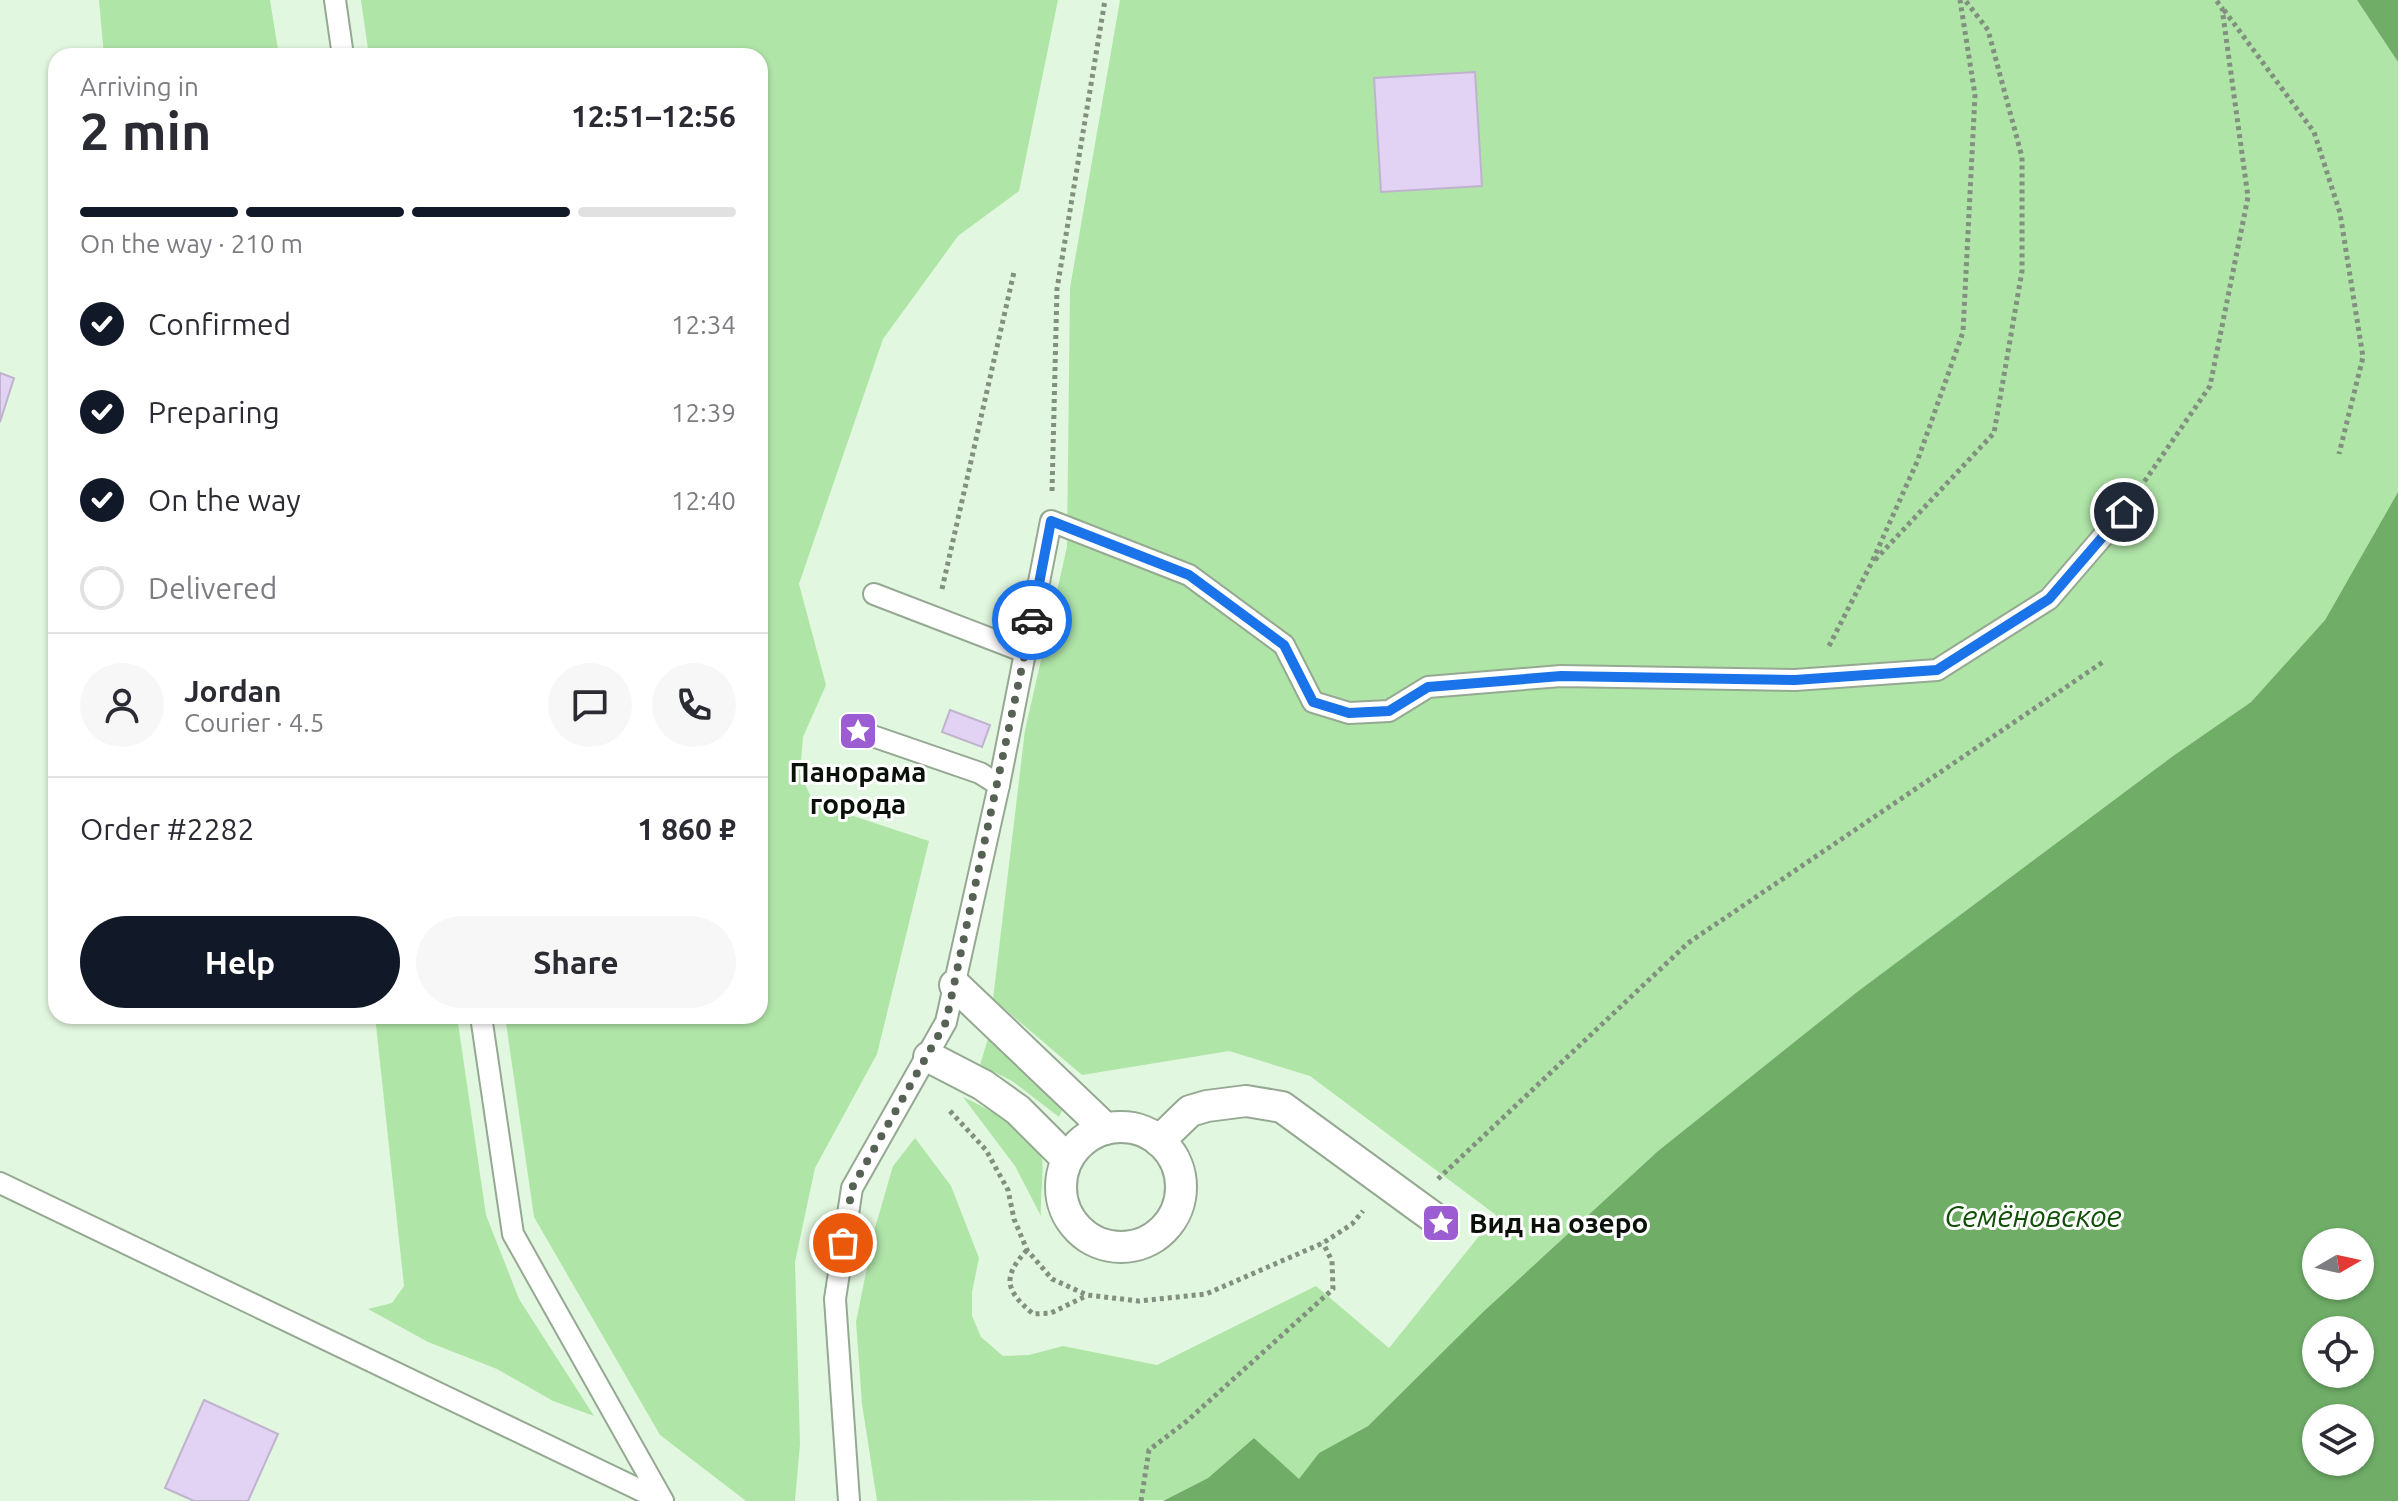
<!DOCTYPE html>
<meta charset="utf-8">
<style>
:root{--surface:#fff;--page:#f7f7f7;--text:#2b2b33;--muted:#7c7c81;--line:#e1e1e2;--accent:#111827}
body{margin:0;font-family:Ubuntu,sans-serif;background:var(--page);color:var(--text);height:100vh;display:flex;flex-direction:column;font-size:30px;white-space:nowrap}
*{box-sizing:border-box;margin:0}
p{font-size:26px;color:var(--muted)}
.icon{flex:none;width:44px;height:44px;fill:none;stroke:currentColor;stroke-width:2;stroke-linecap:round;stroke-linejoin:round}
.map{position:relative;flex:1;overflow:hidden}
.details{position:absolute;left:48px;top:48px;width:720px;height:976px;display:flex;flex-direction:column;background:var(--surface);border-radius:24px;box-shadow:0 2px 6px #0004}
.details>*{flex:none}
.needle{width:52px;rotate:81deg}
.tools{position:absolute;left:2302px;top:1228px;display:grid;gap:16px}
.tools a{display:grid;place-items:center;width:72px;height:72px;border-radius:50%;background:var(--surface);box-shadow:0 2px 6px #0004;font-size:40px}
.pin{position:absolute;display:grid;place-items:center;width:68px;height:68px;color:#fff;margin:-34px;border:4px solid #fff;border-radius:50%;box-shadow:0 2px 8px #0007}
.courier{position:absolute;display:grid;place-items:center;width:80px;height:80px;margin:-40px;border:6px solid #1a73e8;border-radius:50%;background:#fff;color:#222;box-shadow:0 2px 10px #0007}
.overview em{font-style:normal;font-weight:700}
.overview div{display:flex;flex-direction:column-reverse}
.overview{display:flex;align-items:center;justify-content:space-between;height:136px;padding:0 32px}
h1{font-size:52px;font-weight:700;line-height:60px}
.bar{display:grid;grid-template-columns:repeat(4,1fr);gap:12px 8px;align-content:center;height:96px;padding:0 32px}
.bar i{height:10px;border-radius:6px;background:var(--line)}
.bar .current{background:var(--accent)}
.bar p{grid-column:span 4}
.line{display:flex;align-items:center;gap:20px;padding:0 32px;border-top:2px solid var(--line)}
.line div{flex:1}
.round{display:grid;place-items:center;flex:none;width:84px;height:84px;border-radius:42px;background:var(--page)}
ol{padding:0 32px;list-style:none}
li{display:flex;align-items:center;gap:24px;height:88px}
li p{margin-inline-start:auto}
li .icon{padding:8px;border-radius:50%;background:var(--accent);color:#fff;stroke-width:4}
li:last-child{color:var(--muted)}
li i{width:44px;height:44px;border:4px solid var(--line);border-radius:50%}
.cta{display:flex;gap:16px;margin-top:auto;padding:16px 32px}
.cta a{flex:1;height:92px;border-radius:48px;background:var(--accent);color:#fff;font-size:32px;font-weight:700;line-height:92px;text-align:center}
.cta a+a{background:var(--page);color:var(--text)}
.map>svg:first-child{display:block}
.green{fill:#b0e5a8}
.water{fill:#70ae68;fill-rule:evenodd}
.building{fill:#e2d2f3;stroke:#bfb3cd;stroke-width:2}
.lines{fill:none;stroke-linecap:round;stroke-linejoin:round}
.service-casing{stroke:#95a992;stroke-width:24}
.pedestrian-casing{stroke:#95a992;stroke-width:34}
.path{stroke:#81907f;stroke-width:5;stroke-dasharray:4 4;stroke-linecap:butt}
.service{stroke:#fff;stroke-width:20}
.pedestrian{stroke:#fff;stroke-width:30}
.done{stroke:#566254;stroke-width:8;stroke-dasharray:0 14.4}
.route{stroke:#1a73e8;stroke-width:10}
.labels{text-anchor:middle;stroke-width:6;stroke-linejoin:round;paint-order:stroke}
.poi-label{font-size:28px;font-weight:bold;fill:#0a1109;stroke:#fff}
.water-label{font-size:30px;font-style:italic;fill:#105006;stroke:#fff}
</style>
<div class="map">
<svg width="2398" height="1501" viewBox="0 0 2398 1501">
<rect width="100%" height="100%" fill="#e2f7df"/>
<g class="green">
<polygon points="99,0 270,0 279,56 104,56"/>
<polygon points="361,0 1058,0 1019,191 958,236 883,339 799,584 826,685 803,737 800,774 814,803 929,841 877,1054 815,1168 795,1262 800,1444 795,1501 746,1501 660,1435 534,1217 505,1016 760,1016 760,56 369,56"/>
<polygon points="1120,0 2357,0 2398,62 2398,492 2325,620 2251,702 2173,756 1857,992 1658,1151 1484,1311 1368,1426 1319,1453 1299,1480 1254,1438 1208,1478 1165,1500 877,1501 862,1404 856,1322 875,1228 893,1166 915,1138 951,1186 979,1258 972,1292 972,1316 981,1337 1003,1356 1029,1355 1063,1346 1157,1365 1316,1286 1389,1348 1496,1215 1310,1076 1229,1051 1082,1075 993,999 1025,730 1067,547 1070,288"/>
<polygon points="375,1016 457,1016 486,1215 519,1299 594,1416 553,1401 497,1369 428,1342 368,1309 392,1303 404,1286"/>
<polygon points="990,1032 1064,1106 1059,1117 1012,1081 980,1065"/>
<path d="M963,1097c24,11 69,35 79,62 2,5 -2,45 -1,57l-26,-50z"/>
</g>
<g class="water">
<polygon points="2357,0 2398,0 2398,62"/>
<path d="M2398,492v1009h-1235l45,-23 46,-40 45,41 20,-26 49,-27 116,-115 174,-160 199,-159 316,-236 78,-54 74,-82zM2316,1242h44v44h-44zM2316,1330h44v44h-44zM2316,1418h44v44h-44z"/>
</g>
<g class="building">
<polygon points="1475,72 1482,186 1381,192 1374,78"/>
<polygon points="0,373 14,378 0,422"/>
<polygon points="950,710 990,725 982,747 942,732"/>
<polygon points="204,1400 278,1434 248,1501 194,1501 165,1488"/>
</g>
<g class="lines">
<defs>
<g id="service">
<polyline points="335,0 343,56"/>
<polyline points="874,594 1025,652"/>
<polyline points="858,731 980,773 999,785"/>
<polyline points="481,1016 513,1234 663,1501"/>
<polyline points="0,1183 663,1501"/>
<polyline points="849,1501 835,1299 852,1188 946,1022 999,785 1051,521 1189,575 1284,645 1313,702 1349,713 1389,711 1428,687 1561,676 1795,680 1937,670 2049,599 2124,512"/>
</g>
<g id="pedestrian">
<polyline points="955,985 1106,1129"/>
<polyline points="929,1057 983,1085 1018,1110 1067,1159"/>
<circle cx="1121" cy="1187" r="60"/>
<polyline points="1159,1141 1190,1111 1207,1106 1246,1101 1282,1107 1441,1223"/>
</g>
</defs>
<use href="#service" class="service-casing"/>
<use href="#pedestrian" class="pedestrian-casing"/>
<g class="path">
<polyline points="2224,10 2314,132 2340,213 2363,357 2339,454"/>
<polyline points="2140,488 2210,386 2248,197 2222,8 2216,0"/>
<polyline points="1052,491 1057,289 1105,0"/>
<polyline points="1875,560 1994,433 2022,271 2022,157 1988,30 1965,0"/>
<polyline points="942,589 1014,272"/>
<polyline points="1829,646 1871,564 1917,462 1963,332 1975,95 1960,0"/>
<polyline points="950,1111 986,1150 1008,1190 1014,1219 1027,1250 1052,1279 1087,1295 1139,1301 1206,1294 1323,1243 1352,1224 1363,1211"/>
<polyline points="1438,1179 1688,943 2103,662"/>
<path d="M1027,1250c-25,27 -22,40 6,64l18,-1 35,-17"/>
<polyline points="1141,1501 1149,1450 1187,1421 1333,1289 1332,1261 1323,1243"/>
</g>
<use href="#service" class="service"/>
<use href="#pedestrian" class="pedestrian"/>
</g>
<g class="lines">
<polyline class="done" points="843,1243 852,1188 946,1022 1032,620"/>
<polyline class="route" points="1032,620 1051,521 1189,575 1284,645 1313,702 1349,713 1389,711 1428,687 1561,676 1795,680 1937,670 2049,599 2124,512"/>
</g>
<defs>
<symbol id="sight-square" viewBox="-11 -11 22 22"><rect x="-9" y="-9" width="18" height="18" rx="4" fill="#9c5cd2" stroke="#fff"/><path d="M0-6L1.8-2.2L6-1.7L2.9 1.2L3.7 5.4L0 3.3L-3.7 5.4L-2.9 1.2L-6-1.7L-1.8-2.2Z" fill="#fff"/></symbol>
</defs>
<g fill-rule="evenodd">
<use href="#sight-square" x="836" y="709" width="44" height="44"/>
<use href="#sight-square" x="1419" y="1201" width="44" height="44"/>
</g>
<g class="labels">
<g class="poi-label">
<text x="858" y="782">Панорама<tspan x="858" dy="32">города</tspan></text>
<text x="1469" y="1233" text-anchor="start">Вид на озеро</text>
</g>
<g class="water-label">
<text x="2033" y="1227">Семёновское</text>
</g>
</g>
</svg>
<div class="tools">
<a><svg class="needle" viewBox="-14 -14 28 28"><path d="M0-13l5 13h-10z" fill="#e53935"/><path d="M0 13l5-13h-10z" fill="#7c7c81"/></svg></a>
<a><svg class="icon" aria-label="locate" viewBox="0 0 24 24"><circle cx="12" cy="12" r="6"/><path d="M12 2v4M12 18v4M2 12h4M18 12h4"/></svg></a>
<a><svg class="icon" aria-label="layers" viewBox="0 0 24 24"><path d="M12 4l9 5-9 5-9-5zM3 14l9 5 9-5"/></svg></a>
</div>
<div class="pin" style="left:843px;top:1243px;background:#ea580c"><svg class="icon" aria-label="bag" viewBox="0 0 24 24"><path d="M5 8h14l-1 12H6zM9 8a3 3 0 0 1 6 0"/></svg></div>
<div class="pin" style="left:2124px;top:512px;background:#1f2937"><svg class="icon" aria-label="home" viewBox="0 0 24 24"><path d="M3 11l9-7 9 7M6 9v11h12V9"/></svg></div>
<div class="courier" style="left:1032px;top:620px"><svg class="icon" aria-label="car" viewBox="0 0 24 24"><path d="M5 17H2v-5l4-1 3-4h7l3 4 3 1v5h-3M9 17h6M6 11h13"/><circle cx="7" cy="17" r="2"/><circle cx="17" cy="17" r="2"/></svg></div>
<section class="details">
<div class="overview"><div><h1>2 min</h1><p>Arriving in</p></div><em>12:51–12:56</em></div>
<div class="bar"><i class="current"></i><i class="current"></i><i class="current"></i><i></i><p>On the way · 210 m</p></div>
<ol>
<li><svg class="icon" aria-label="check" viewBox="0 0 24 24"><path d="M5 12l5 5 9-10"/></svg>Confirmed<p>12:34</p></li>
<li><svg class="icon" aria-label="check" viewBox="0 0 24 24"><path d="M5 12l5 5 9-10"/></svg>Preparing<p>12:39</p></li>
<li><svg class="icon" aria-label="check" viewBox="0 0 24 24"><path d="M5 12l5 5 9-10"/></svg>On the way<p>12:40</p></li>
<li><i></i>Delivered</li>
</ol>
<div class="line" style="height:144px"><a class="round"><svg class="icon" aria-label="person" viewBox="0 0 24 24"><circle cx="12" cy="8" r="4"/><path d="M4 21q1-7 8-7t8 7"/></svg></a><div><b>Jordan</b><p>Courier · 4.5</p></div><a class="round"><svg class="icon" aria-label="chat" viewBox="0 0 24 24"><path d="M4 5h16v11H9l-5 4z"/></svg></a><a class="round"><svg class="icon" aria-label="phone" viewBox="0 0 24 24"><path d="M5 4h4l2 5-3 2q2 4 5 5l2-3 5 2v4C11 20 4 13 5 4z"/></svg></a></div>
<div class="line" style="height:104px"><div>Order #2282</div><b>1 860 ₽</b></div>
<div class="cta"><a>Help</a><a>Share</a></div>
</section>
</div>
